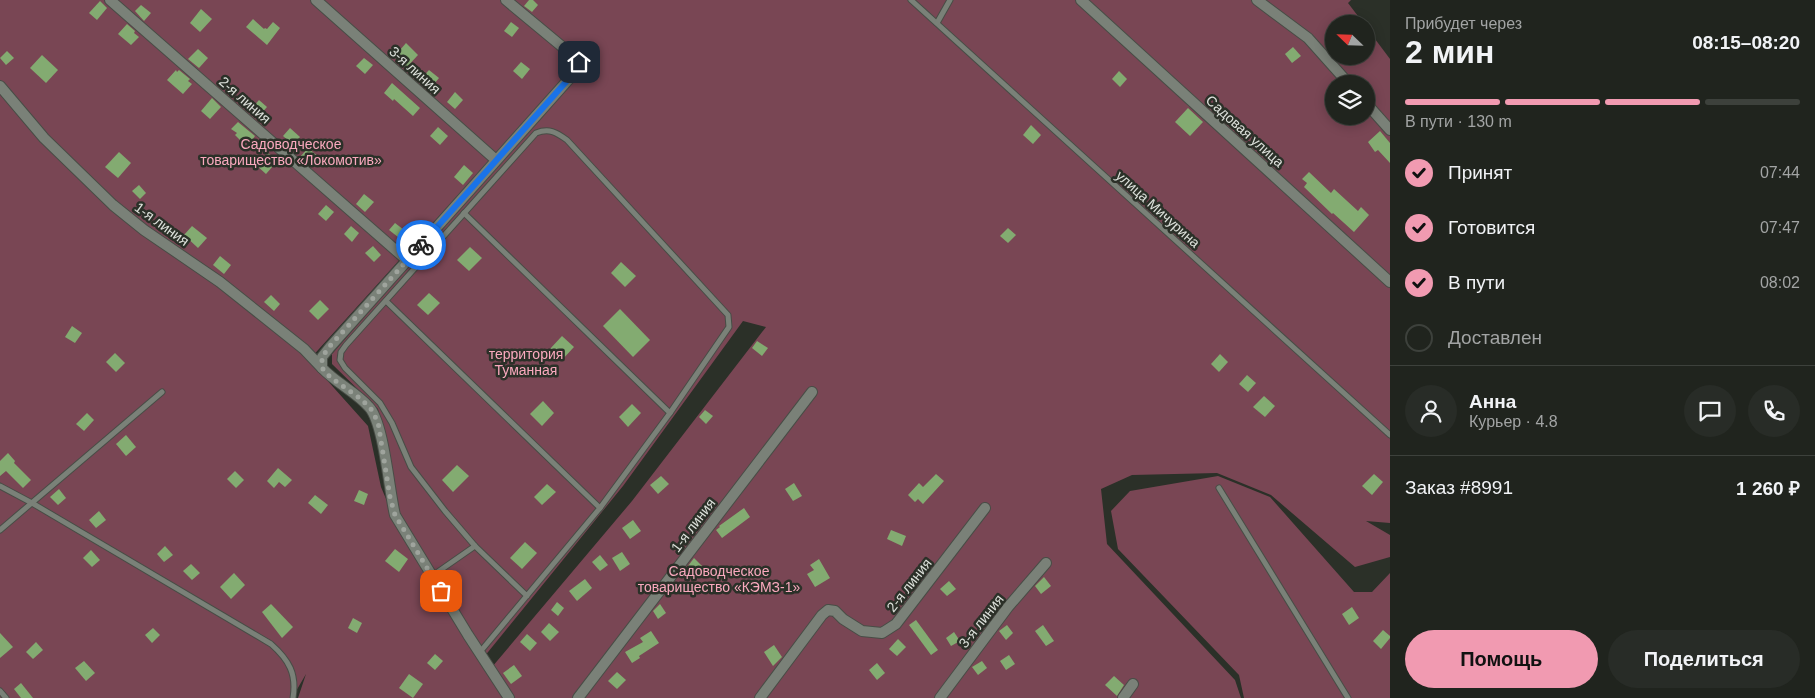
<!DOCTYPE html>
<html lang="ru">
<meta charset="utf-8">
<style>
:root{--surface:#20241e;--page:#282c27;--text:#f1f3f6;--muted:#a2a4a4;--line:#3d413c;--accent:#f19ab1}
body{margin:0;font-family:Helvetica,sans-serif;background:var(--page);color:var(--text);height:100vh;display:flex;flex-direction:column;font-size:19px;white-space:nowrap}
*{box-sizing:border-box;margin:0}
p{font-size:16px;color:var(--muted)}
.icon{flex:none;width:28px;height:28px;fill:none;stroke:currentColor;stroke-width:2;stroke-linecap:round;stroke-linejoin:round}
.map{position:relative;flex:1;overflow:hidden}
.drawer{display:flex;flex-direction:column;background:var(--surface);width:425px}
.drawer>*{flex:none}
.needle{width:32px;rotate:293deg}
.buttons{position:absolute;left:1325px;top:15px;display:grid;gap:10px}
.buttons a{display:grid;place-items:center;width:50px;height:50px;border-radius:50%;background:var(--surface);box-shadow:0 2px 12px #0003,0 0 0 1px var(--line);font-size:25px}
.pin{position:absolute;display:grid;place-items:center;width:42px;height:42px;color:#fff;margin:-21px;border-radius:10px;box-shadow:0 2px 8px #0006}
.courier{position:absolute;display:grid;place-items:center;width:50px;height:50px;margin:-25px;border:4px solid #1a73e8;border-radius:50%;background:#fff;color:#222;box-shadow:0 1px 6px #0007}
.headline em{font-style:normal;font-weight:700}
.headline div{display:flex;flex-direction:column-reverse}
.headline{display:flex;align-items:center;justify-content:space-between;height:85px;padding:0 15px}
h1{font-size:32px;font-weight:700;line-height:38px}
.bar{display:grid;grid-template-columns:repeat(4,1fr);gap:8px 5px;align-content:center;height:60px;padding:0 15px}
.bar i{height:6px;border-radius:4px;background:var(--line)}
.bar .active{background:var(--accent)}
.bar p{grid-column:span 4}
.line{display:flex;align-items:center;gap:12px;padding:0 15px;border-top:1px solid var(--line)}
.line div{flex:1}
.round{display:grid;place-items:center;flex:none;width:52px;height:52px;border-radius:26px;background:var(--page)}
ol{padding:0 15px;list-style:none}
li{display:flex;align-items:center;gap:15px;height:55px}
li p{margin-inline-start:auto}
li .icon{padding:5px;border-radius:50%;background:var(--accent);color:#111;stroke-width:4}
li:last-child{color:var(--muted)}
li i{width:28px;height:28px;border:2px solid var(--line);border-radius:50%}
.button{display:flex;gap:10px;margin-top:auto;padding:10px 15px}
.button a{flex:1;height:58px;border-radius:30px;background:var(--accent);color:#111;font-size:20px;font-weight:700;line-height:58px;text-align:center}
.button a+a{background:var(--page);color:var(--text)}
main{display:flex;flex:1;min-height:0}
.map>svg:first-child{display:block}
.green{fill:#794654;fill-rule:evenodd}
.building{fill:#83ab71}
.lines{fill:none;stroke-linecap:round;stroke-linejoin:round}
.service-casing{stroke:#484d46;stroke-width:7}
.minor-casing{stroke:#484d46;stroke-width:12}
.service{stroke:#7a8178;stroke-width:5}
.minor{stroke:#7a8178;stroke-width:10}
.done{stroke:#9fa49d;stroke-width:5;stroke-dasharray:0 9}
.route{stroke:#1a73e8;stroke-width:6}
.labels{text-anchor:middle;stroke-width:5;stroke-linejoin:round;paint-order:stroke}
.street-label{font-size:14px;fill:#dee2dc;stroke:#2b3028}
.park-label{font-size:14px;fill:#faa9be;stroke:#2b3028}
</style>
<main>
<div class="map">
<svg width="1390" height="698" viewBox="0 0 1390 698">
<rect width="100%" height="100%" fill="#2b3028"/>
<g class="green">
<path d="M0,0h1351l-3,3 16,21h-30v32h32v-29l24,32v464l-24,-2 24,14v22l-35,10 -84,-72 -54,-22 -85,2 -31,14 6,55 128,136 6,18h-729l-20,-31 140,-166 134,-174 -23,-6 -120,165 -139,171 -83,-137 -9,-38 -14,-73 -46,-45v-10l245,-280 -5,-5 -263,291 59,66 13,61 16,38 108,173h-207l8,-24 -14,24h-292zM1334,84h32v32h-32z"/>
<polygon points="1218,476 1270,497 1354,592 1372,592 1390,573 1390,698 1244,698 1239,675 1118,549 1111,511 1130,491"/>
</g>
<g class="building">
<polygon points="529,0 533,0 538,5 532,12 524,6"/>
<polygon points="100,1 107,8 97,20 89,13"/>
<polygon points="141,5 151,13 144,21 135,11"/>
<polygon points="201,9 212,19 200,32 190,23"/>
<polygon points="253,19 264,29 265,28 267,29 273,22 280,28 267,45 246,27"/>
<polygon points="511,22 519,28 512,37 504,31"/>
<polygon points="127,24 135,31 134,33 139,37 131,45 118,34"/>
<polygon points="406,43 418,55 406,68 394,57"/>
<polygon points="1293,47 1301,56 1292,63 1285,54"/>
<polygon points="198,49 208,58 199,68 188,59"/>
<polygon points="7,51 14,58 6,65 0,58"/>
<polygon points="42,55 58,70 46,83 30,68"/>
<polygon points="364,58 373,65 365,74 356,66"/>
<polygon points="521,62 530,69 522,79 513,71"/>
<polygon points="176,70 177,72 179,70 190,79 188,81 192,84 183,94 167,80"/>
<polygon points="429,70 439,78 430,89 420,80"/>
<polygon points="1119,71 1127,79 1120,87 1112,79"/>
<polygon points="392,83 420,108 413,116 394,99 393,101 384,93"/>
<polygon points="455,92 463,100 455,109 447,102"/>
<polygon points="212,98 221,107 210,119 201,111"/>
<polygon points="259,100 267,107 260,115 252,108"/>
<polygon points="1188,108 1203,122 1190,136 1175,122"/>
<polygon points="238,122 255,136 250,143 246,140 243,143 235,135 237,133 231,129"/>
<polygon points="1031,125 1041,135 1033,144 1023,135"/>
<polygon points="438,127 448,136 440,145 430,136"/>
<polygon points="290,128 300,137 293,145 283,136"/>
<polygon points="1380,131 1390,143 1390,163 1378,150 1375,152 1368,142"/>
<polygon points="308,148 320,158 312,167 300,157"/>
<polygon points="119,152 131,163 118,178 105,167"/>
<polygon points="268,153 276,160 272,164 273,166 266,174 256,165"/>
<polygon points="464,165 473,173 463,185 454,177"/>
<polygon points="1309,172 1331,193 1334,189 1358,211 1361,207 1369,215 1354,232 1333,213 1332,214 1304,187 1307,183 1302,179"/>
<polygon points="139,185 146,193 140,199 132,191"/>
<polygon points="364,194 374,202 365,212 356,204"/>
<polygon points="326,205 334,212 326,221 318,214"/>
<polygon points="395,223 404,230 398,237 389,230"/>
<polygon points="192,226 207,238 198,248 184,235"/>
<polygon points="351,226 359,233 352,242 344,234"/>
<polygon points="1008,228 1016,235 1008,243 1000,236"/>
<polygon points="373,246 381,255 374,262 365,253"/>
<polygon points="470,247 482,258 469,271 457,260"/>
<polygon points="220,256 231,265 224,274 213,265"/>
<polygon points="621,262 636,276 625,287 611,273"/>
<polygon points="429,293 440,303 428,315 417,305"/>
<polygon points="271,295 280,304 274,311 264,302"/>
<polygon points="320,300 329,309 318,320 309,311"/>
<polygon points="620,309 650,340 633,357 603,326"/>
<polygon points="72,326 82,333 75,343 65,337"/>
<polygon points="562,336 574,347 561,361 549,350"/>
<polygon points="757,341 768,348 762,356 752,348"/>
<polygon points="115,353 125,363 116,372 106,362"/>
<polygon points="1220,354 1228,362 1219,372 1211,364"/>
<polygon points="1247,375 1256,383 1248,392 1239,384"/>
<polygon points="1264,396 1275,406 1265,417 1253,407"/>
<polygon points="543,401 554,413 542,426 530,414"/>
<polygon points="632,404 641,413 628,427 619,417"/>
<polygon points="705,410 713,416 706,424 699,417"/>
<polygon points="87,413 94,420 84,431 76,424"/>
<polygon points="126,435 136,447 126,456 116,444"/>
<polygon points="8,453 15,461 14,463 31,480 23,488 6,471 0,476 0,461"/>
<polygon points="457,465 469,476 453,492 442,480"/>
<polygon points="278,468 292,480 285,487 279,482 274,488 267,481"/>
<polygon points="235,471 244,480 236,488 227,479"/>
<polygon points="936,474 944,481 923,504 918,499 915,502 908,495 919,483 923,487"/>
<polygon points="1374,474 1383,482 1372,495 1362,486"/>
<polygon points="661,476 669,484 658,494 650,485"/>
<polygon points="794,483 802,496 793,501 785,489"/>
<polygon points="547,484 556,492 542,505 534,497"/>
<polygon points="59,489 66,498 58,505 50,497"/>
<polygon points="359,490 368,494 364,505 354,501"/>
<polygon points="315,495 328,505 321,514 308,503"/>
<polygon points="744,508 750,517 722,538 716,530 720,527 719,526"/>
<polygon points="99,511 106,520 96,528 89,520"/>
<polygon points="633,520 641,531 630,539 622,528"/>
<polygon points="891,530 906,536 902,546 887,539"/>
<polygon points="525,542 537,553 522,569 510,558"/>
<polygon points="165,546 173,555 164,562 157,554"/>
<polygon points="395,549 408,559 399,572 385,561"/>
<polygon points="91,550 100,560 92,567 83,558"/>
<polygon points="622,552 630,564 620,571 612,558"/>
<polygon points="600,555 608,565 600,571 592,562"/>
<polygon points="694,558 704,568 694,579 685,570"/>
<polygon points="819,559 830,578 815,587 807,574 814,570 810,565"/>
<polygon points="191,564 200,573 192,580 183,571"/>
<polygon points="234,573 245,585 231,599 220,587"/>
<polygon points="1044,577 1051,586 1041,594 1035,586"/>
<polygon points="585,579 592,588 577,601 569,591"/>
<polygon points="949,581 956,589 947,596 940,589"/>
<polygon points="557,602 564,608 558,616 551,610"/>
<polygon points="271,604 293,627 282,638 262,612"/>
<polygon points="660,604 666,613 658,619 653,611"/>
<polygon points="1352,607 1359,618 1349,625 1342,614"/>
<polygon points="353,618 362,623 357,633 348,628"/>
<polygon points="916,620 938,650 931,655 909,625"/>
<polygon points="549,623 559,632 550,641 541,632"/>
<polygon points="1007,625 1013,633 1006,640 999,631"/>
<polygon points="1043,625 1054,641 1046,646 1035,631"/>
<polygon points="153,628 160,635 152,643 145,635"/>
<polygon points="1383,630 1390,636 1390,638 1381,649 1373,641"/>
<polygon points="651,631 659,643 639,656 640,658 632,663 625,652 643,642 640,638"/>
<polygon points="954,632 960,641 951,646 946,638"/>
<polygon points="0,633 13,647 0,658"/>
<polygon points="527,634 537,643 530,651 520,642"/>
<polygon points="898,639 906,647 897,656 889,649"/>
<polygon points="36,642 43,650 33,659 26,652"/>
<polygon points="774,645 782,657 773,666 764,652"/>
<polygon points="435,654 443,661 435,670 427,663"/>
<polygon points="1009,655 1015,664 1006,670 1000,661"/>
<polygon points="84,661 95,673 86,681 75,668"/>
<polygon points="982,661 987,668 978,675 972,667"/>
<polygon points="877,663 885,673 877,680 869,670"/>
<polygon points="514,665 522,676 511,684 503,673"/>
<polygon points="617,672 626,680 617,689 608,681"/>
<polygon points="409,674 423,684 413,698 399,688"/>
<polygon points="1114,676 1124,685 1117,696 1105,685"/>
<polygon points="21,683 33,698 21,698 14,689"/>
</g>
<g class="lines">
<defs>
<g id="service">
<polyline points="911,0 1390,435"/>
<polyline points="937,23 950,0"/>
<polyline points="464,213 670,413"/>
<polyline points="386,301 600,508"/>
<path d="M0,486l32,17 239,141c18,16 26,30 22,54"/>
<polyline points="1219,488 1348,698"/>
<polyline points="0,530 162,392"/>
<polyline points="432,576 475,546"/>
<path d="M480,652l120,-144 70,-95 59,-86 -1,-12 -161,-175c-11,-8 -18,-12 -31,-7l-190,212 -5,7 -1,8 5,8 35,35 12,20 19,44 34,44 30,35 52,50"/>
<polyline points="0,691 6,698"/>
</g>
<g id="minor">
<polyline points="110,0 408,261"/>
<polyline points="316,0 496,160"/>
<path d="M506,0l71,59 2,4 -2,7 -247,277 -8,10v11c14,15 34,24 47,39 15,16 20,84 26,108l73,120 41,63"/>
<polyline points="1081,0 1390,282"/>
<polyline points="1257,0 1308,38 1349,84"/>
<polyline points="0,86 44,138 113,205 144,230 220,282 304,349 322,368"/>
<polyline points="1366,103 1390,130"/>
<polyline points="578,698 812,392"/>
<polyline points="760,698 822,615 828,610 835,611 843,619 862,631 882,633 896,624 985,508"/>
<polyline points="940,698 1008,607 1046,563"/>
<polyline points="1123,698 1133,684"/>
</g>
</defs>
<use href="#service" class="service-casing"/>
<use href="#minor" class="minor-casing"/>
<use href="#service" class="service"/>
<use href="#minor" class="minor"/>
</g>
<g class="lines">
<polyline class="done" points="421,245 330,346 322,357 322,368 330,377 361,399 371,409 378,422 390,497 395,515 441,591"/>
<polyline class="route" points="421,245 573,74 577,70 579,62"/>
</g>
<g class="labels">
<g class="street-label">
<text transform="translate(415 70) rotate(42)" y="5">3-я линия</text>
<text transform="translate(245 100) rotate(41)" y="5">2-я линия</text>
<text transform="translate(1245 131) rotate(42)" y="5">Садовая улица</text>
<text transform="translate(1158 209) rotate(42)" y="5">улица Мичурина</text>
<text transform="translate(162 224) rotate(36)" y="5">1-я линия</text>
<text transform="translate(693 525) rotate(-53)" y="5">1-я линия</text>
<text transform="translate(909 585) rotate(-52)" y="5">2-я линия</text>
<text transform="translate(981 621) rotate(-52)" y="5">3-я линия</text>
</g>
<g class="park-label">
<text x="291" y="149">Садоводческое<tspan x="291" dy="16">товарищество «Локомотив»</tspan></text>
<text x="526" y="359">территория<tspan x="526" dy="16">Туманная</tspan></text>
<text x="719" y="576">Садоводческое<tspan x="719" dy="16">товарищество «КЭМЗ-1»</tspan></text>
</g>
</g>
</svg>
<div class="buttons">
<a><svg class="needle" viewBox="-14 -14 28 28"><path d="M0-13l5 13h-10z" fill="#e53935"/><path d="M0 13l5-13h-10z" fill="#a2a4a4"/></svg></a>
<a><svg class="icon" aria-label="layers" viewBox="0 0 24 24"><path d="M12 4l9 5-9 5-9-5zM3 14l9 5 9-5"/></svg></a>
</div>
<div class="pin" style="left:441px;top:591px;background:#ea580c"><svg class="icon" aria-label="bag" viewBox="0 0 24 24"><path d="M5 8h14l-1 12H6zM9 8a3 3 0 0 1 6 0"/></svg></div>
<div class="pin" style="left:579px;top:62px;background:#1f2937"><svg class="icon" aria-label="home" viewBox="0 0 24 24"><path d="M3 11l9-7 9 7M6 9v11h12V9"/></svg></div>
<div class="courier" style="left:421px;top:245px"><svg class="icon" aria-label="bike" viewBox="0 0 24 24"><circle cx="6" cy="16" r="4"/><circle cx="18" cy="16" r="4"/><path d="M6 16l4-8h5l3 8M10 8l3 8H6M13 5h3"/></svg></div>
</div>
<section class="drawer">
<div class="headline"><div><h1>2 мин</h1><p>Прибудет через</p></div><em>08:15–08:20</em></div>
<div class="bar"><i class="active"></i><i class="active"></i><i class="active"></i><i></i><p>В пути · 130 m</p></div>
<ol>
<li><svg class="icon" aria-label="check" viewBox="0 0 24 24"><path d="M5 12l5 5 9-10"/></svg>Принят<p>07:44</p></li>
<li><svg class="icon" aria-label="check" viewBox="0 0 24 24"><path d="M5 12l5 5 9-10"/></svg>Готовится<p>07:47</p></li>
<li><svg class="icon" aria-label="check" viewBox="0 0 24 24"><path d="M5 12l5 5 9-10"/></svg>В пути<p>08:02</p></li>
<li><i></i>Доставлен</li>
</ol>
<div class="line" style="height:90px"><a class="round"><svg class="icon" aria-label="person" viewBox="0 0 24 24"><circle cx="12" cy="8" r="4"/><path d="M4 21q1-7 8-7t8 7"/></svg></a><div><b>Анна</b><p>Курьер · 4.8</p></div><a class="round"><svg class="icon" aria-label="chat" viewBox="0 0 24 24"><path d="M4 5h16v11H9l-5 4z"/></svg></a><a class="round"><svg class="icon" aria-label="phone" viewBox="0 0 24 24"><path d="M5 4h4l2 5-3 2q2 4 5 5l2-3 5 2v4C11 20 4 13 5 4z"/></svg></a></div>
<div class="line" style="height:65px"><div>Заказ #8991</div><b>1 260 ₽</b></div>
<div class="button"><a>Помощь</a><a>Поделиться</a></div>
</section>
</main>
